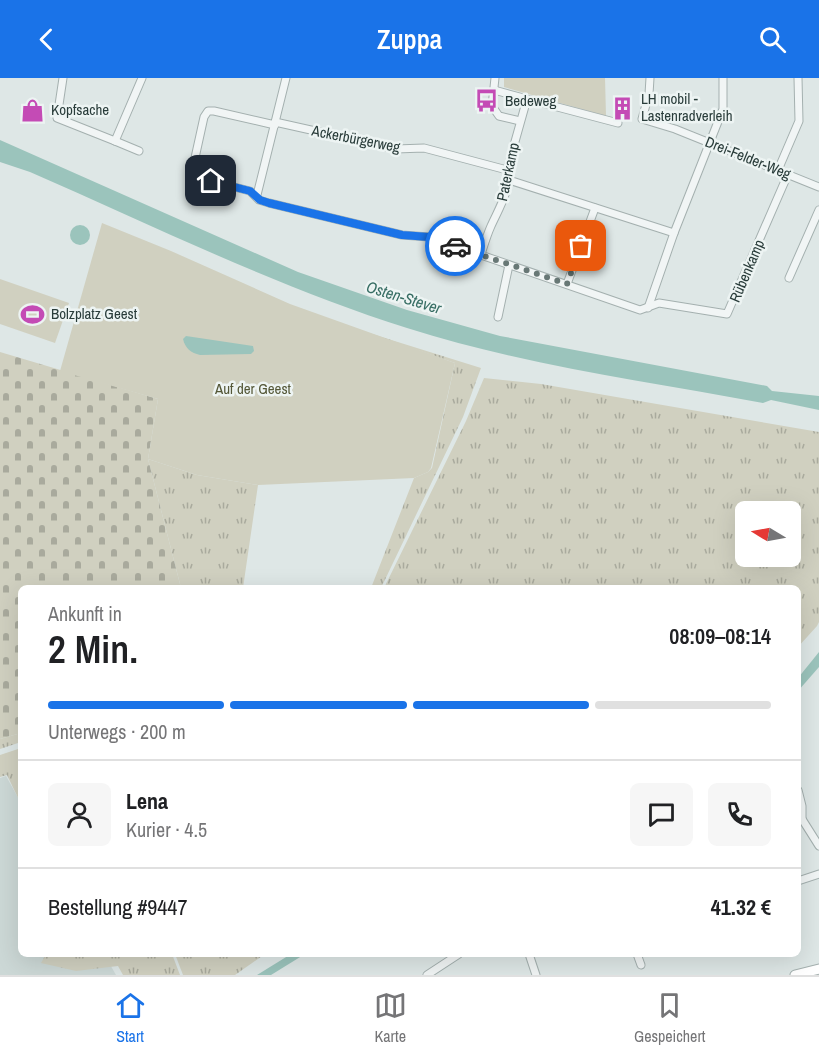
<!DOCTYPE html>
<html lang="de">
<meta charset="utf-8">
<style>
:root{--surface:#fff;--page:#f6f6f6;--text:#202124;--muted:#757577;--line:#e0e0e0;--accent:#1a73e8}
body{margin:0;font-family:"Archivo Narrow",sans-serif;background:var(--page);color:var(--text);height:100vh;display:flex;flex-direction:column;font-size:22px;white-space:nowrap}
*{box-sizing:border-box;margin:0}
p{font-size:20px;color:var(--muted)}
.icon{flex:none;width:33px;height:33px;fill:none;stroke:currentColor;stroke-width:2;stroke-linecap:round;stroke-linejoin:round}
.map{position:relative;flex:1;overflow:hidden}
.panel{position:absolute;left:18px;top:507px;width:783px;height:372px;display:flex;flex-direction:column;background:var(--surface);border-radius:9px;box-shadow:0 6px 24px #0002}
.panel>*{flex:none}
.needle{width:39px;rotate:280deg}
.controls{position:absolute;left:735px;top:423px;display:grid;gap:12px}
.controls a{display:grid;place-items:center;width:66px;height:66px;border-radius:9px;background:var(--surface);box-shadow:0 6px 24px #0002;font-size:30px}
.pin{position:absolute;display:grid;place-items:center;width:51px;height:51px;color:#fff;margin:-26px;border-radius:12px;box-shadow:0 3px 9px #0006}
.courier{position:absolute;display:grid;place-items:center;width:60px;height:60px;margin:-30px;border:4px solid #1a73e8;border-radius:50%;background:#fff;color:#222;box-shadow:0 2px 8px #0007}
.overview em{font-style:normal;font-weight:600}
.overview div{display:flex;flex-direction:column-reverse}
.overview{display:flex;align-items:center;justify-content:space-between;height:102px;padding:0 30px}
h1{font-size:39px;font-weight:600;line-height:45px}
.bar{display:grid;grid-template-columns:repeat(4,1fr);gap:9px 6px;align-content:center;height:72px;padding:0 30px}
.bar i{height:8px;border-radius:4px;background:var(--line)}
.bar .active{background:var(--accent)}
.bar p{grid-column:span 4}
.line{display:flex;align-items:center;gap:15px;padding:0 30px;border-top:2px solid var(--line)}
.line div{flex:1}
.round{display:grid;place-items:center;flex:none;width:63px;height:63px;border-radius:9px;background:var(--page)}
header{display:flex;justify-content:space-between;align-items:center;height:78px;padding:0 30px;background:var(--accent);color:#fff;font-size:27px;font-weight:600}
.tab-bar{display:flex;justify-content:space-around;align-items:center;height:84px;border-top:2px solid var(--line);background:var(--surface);font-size:16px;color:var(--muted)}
.tab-bar a{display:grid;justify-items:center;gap:3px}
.tab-bar .active{color:var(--accent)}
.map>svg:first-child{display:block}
.built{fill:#ccd8d6}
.grass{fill:url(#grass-tufts);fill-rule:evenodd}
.cemetery{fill:url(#cemetery-stones)}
.green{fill:#d0d0c0}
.water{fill:#9bc4bc}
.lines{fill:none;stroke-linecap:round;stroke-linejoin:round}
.street-casing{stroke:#a4b0af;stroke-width:9}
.secondary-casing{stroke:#a4b0af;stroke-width:11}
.street{stroke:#f1f5f5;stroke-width:7}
.secondary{stroke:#fff;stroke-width:9}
.done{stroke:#687876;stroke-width:6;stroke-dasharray:0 10.8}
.route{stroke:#1a73e8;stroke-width:8}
.labels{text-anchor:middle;stroke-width:5;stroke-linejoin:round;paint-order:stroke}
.poi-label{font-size:15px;fill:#293c3a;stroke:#edf4f3;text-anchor:start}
.street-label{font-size:15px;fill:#293c3a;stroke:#edf4f3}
.park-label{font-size:15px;fill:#545737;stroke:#edf4f3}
.water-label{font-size:16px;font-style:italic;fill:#366d63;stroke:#edf4f3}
</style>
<header><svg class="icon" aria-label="back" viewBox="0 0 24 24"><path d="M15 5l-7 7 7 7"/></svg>Zuppa<svg class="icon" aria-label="search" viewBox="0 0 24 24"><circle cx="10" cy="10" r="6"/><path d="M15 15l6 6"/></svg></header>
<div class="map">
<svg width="819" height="897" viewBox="0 0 819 897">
<defs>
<pattern id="grass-tufts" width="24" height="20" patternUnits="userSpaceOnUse" patternTransform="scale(1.5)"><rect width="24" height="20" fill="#d0d0c0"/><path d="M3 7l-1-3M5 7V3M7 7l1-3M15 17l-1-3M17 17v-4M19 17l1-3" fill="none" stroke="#a9aa9d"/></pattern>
<pattern id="cemetery-stones" width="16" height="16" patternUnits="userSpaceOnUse" patternTransform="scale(1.5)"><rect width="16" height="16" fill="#d0d0c0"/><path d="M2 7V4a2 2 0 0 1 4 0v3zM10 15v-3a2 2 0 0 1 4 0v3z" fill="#a9aa9d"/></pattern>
</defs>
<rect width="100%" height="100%" fill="#dee7e6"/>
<polygon class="built" points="6,698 21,725 21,876 104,876 116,897 0,897 0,700"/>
<g class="grass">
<polygon points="353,250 481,290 463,339 381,510 371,510 414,400 428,394 432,390 455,285"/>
<path d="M484,300l57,6 278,48v190l-2,4 -19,21v-59h-414l82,-167zM746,434h44v44h-44z"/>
<polygon points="148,381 197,397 258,407 243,510 181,510"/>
<polygon points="21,655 21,664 0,671 0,661"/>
<polygon points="21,670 21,726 7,697 0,699 0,677"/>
<polygon points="46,876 172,876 180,897 123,897 118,888 76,893 41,885"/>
<polygon points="175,876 265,876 235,897 183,897"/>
</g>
<polygon class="cemetery" points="0,274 158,321 148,381 181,510 21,510 21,655 0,661"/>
<g class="green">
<polygon points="504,0 605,0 606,38 504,9"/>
<polygon points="102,145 171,173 290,226 455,285 431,390 428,394 414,400 258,407 197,397 148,381 158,321 60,293"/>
<polygon points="0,201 69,225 55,265 0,246"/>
</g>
<g class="water">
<path d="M0,62l298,132 109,38 93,26 267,50 5,5 47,5v14l-48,-10 -8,3c-119,-22 -240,-38 -356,-75 -130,-41 -253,-102 -377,-156l-30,-10z"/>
<circle cx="80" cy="157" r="10"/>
<path d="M186,258l67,10 1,5 -3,3 -51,1c-9,-2 -15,-7 -17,-16z"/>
<polygon points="819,574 819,589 798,613 798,600"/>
<polygon points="291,876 305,876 271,897 257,897"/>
</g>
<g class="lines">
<defs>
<g id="street">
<polyline points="63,0 57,40 115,63 142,0"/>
<polyline points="495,0 492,28 499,38 520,43"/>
<polyline points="650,0 649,16 642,41 675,51 819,109"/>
<polyline points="527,21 618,45"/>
<polyline points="275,44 396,71 424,70 507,92"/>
<polyline points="275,47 214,33 208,33 204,39 191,98 250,113 259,122 269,125 402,157 429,159 640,232 659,225 727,236 788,96"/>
<polyline points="115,63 139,73"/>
<polyline points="778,92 799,43 798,0"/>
<polyline points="509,102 674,155"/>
<polyline points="257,117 286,0"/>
<path d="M481,176c3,-9 6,-19 10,-28 8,-18 20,-36 16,-56l20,-71 -33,-9"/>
<polyline points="789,200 819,132"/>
<polyline points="567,206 595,130"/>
<polyline points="648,230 674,155 723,31 723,0"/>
<polyline points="498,239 509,187"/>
<polyline points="798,712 802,728 802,741"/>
<polyline points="798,742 802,741 819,768"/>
<polyline points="798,803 819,796"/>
<polyline points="529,876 536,897"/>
<polyline points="637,876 641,887"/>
<polyline points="427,897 459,876"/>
</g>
<polyline id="secondary" points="795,897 819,891"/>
</defs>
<use href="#street" class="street-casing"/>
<use href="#secondary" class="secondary-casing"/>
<use href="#street" class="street"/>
<use href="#secondary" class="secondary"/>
</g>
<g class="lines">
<polyline class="done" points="455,168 567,206 581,168"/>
<polyline class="route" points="211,103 250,113 260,122 269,125 402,157 429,159 455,168"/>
</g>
<defs>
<symbol id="bus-bare" viewBox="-9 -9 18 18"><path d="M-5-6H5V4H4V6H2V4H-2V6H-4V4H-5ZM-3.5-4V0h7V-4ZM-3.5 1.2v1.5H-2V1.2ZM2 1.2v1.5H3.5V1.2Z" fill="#c44bb5" stroke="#edf4f3" stroke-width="2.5" paint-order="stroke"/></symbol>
<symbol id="building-bare" viewBox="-9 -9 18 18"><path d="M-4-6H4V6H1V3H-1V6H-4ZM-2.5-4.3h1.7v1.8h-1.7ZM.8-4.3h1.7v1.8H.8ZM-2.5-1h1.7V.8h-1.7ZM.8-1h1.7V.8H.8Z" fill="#c44bb5" stroke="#edf4f3" stroke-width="2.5" paint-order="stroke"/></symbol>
<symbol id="shop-bare" viewBox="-9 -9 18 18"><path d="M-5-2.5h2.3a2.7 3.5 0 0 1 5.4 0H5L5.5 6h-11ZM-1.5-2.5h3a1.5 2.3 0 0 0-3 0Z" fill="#c44bb5" stroke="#edf4f3" stroke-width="2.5" paint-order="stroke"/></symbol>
<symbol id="stadium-bare" viewBox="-9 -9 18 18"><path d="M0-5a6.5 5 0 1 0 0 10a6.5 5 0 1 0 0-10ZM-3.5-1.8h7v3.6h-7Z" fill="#c44bb5" stroke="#edf4f3" stroke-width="2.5" paint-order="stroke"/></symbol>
</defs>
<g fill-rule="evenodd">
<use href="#bus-bare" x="470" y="6" width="33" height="33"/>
<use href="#building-bare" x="606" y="14" width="33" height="33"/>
<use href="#shop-bare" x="16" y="16" width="33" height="33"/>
<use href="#stadium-bare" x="16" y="220" width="33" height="33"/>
</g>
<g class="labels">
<g class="poi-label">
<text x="641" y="26">LH mobil -<tspan x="641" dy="17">Lastenradverleih</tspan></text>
<text x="505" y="28">Bedeweg</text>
<text x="51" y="37">Kopfsache</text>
<text x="51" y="241">Bolzplatz Geest</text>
</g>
<g class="street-label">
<text transform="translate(356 61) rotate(11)" y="5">Ackerbürgerweg</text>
<text transform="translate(748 80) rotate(22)" y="5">Drei-Felder-Weg</text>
<text transform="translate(508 94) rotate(-78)" y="5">Paterkamp</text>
<text transform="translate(747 193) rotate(-67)" y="5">Rübenkamp</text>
</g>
<g class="park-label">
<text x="253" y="316">Auf der Geest</text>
</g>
<g class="water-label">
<text transform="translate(404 219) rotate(17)" y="6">Osten-Stever</text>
</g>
</g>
</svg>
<div class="controls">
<a><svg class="needle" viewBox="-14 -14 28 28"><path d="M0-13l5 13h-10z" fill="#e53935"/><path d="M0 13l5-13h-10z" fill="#757577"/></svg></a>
</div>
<div class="pin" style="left:581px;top:168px;background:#ea580c"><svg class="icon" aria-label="bag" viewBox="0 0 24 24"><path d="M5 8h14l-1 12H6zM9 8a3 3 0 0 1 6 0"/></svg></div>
<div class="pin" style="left:211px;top:103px;background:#1f2937"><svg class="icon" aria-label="home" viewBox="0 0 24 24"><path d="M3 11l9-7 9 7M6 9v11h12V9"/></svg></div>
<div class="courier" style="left:455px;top:168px"><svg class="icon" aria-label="car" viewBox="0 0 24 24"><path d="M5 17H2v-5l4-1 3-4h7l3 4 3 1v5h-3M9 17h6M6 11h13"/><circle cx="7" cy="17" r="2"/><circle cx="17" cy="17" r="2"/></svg></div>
<section class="panel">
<div class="overview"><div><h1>2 Min.</h1><p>Ankunft in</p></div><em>08:09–08:14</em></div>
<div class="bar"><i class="active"></i><i class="active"></i><i class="active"></i><i></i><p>Unterwegs · 200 m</p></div>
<div class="line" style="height:108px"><a class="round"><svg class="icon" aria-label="person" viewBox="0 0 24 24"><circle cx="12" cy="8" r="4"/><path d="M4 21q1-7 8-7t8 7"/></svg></a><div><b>Lena</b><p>Kurier · 4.5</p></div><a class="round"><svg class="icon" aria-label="chat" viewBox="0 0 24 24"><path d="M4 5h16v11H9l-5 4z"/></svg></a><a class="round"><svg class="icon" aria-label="phone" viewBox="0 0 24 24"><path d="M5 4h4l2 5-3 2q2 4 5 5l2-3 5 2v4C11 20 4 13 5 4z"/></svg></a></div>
<div class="line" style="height:78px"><div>Bestellung #9447</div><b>41.32 €</b></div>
</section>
</div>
<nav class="tab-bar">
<a class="active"><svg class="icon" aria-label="home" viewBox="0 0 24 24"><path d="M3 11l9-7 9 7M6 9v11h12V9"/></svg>Start</a>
<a><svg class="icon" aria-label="map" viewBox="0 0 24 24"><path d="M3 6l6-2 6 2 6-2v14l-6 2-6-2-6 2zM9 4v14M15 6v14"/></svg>Karte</a>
<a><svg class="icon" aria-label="saved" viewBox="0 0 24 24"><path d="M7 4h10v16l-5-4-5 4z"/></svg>Gespeichert</a>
</nav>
